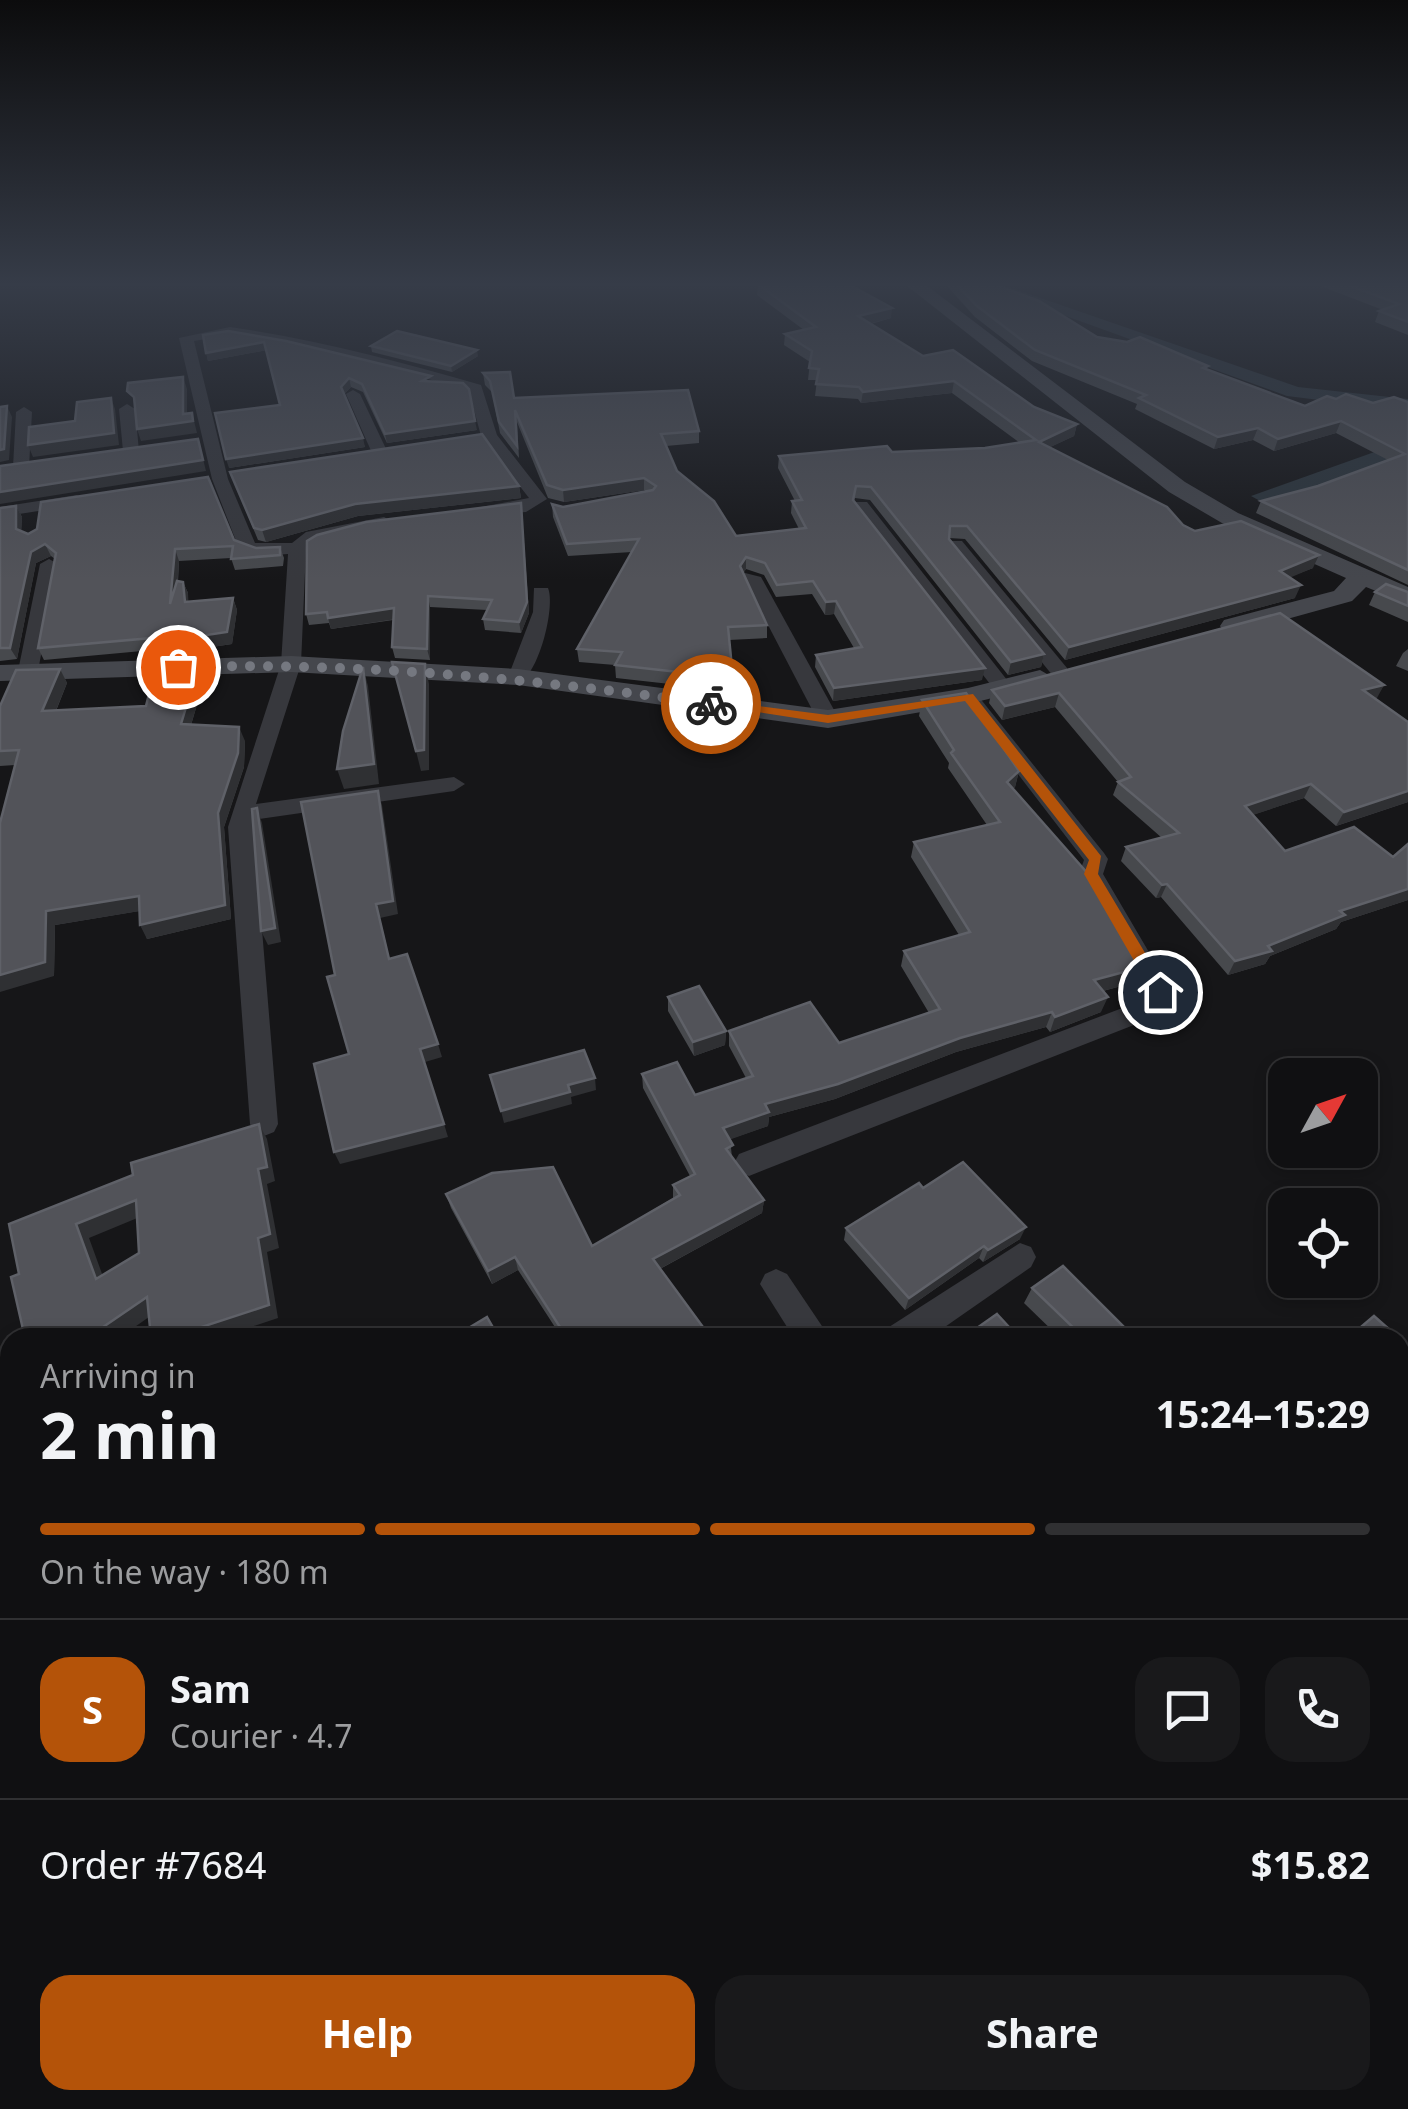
<!DOCTYPE html>
<meta charset="utf-8">
<style>
:root{--surface:#101012;--page:#19191b;--text:#f1f3f6;--muted:#9c9d9f;--line:#303032;--accent:#b45309}
body{margin:0;font-family:"Noto Sans",sans-serif;background:var(--page);color:var(--text);height:100vh;display:flex;flex-direction:column;font-size:38px;white-space:nowrap}
*{box-sizing:border-box;margin:0}
p{font-size:32px;color:var(--muted)}
.icon{flex:none;width:55px;height:55px;fill:none;stroke:currentColor;stroke-width:2;stroke-linecap:round;stroke-linejoin:round}
.map{position:relative;flex:1;overflow:hidden}
.details{position:absolute;left:0px;top:1328px;width:1410px;height:782px;display:flex;flex-direction:column;background:var(--surface);border-radius:30px 30px 0 0;box-shadow:0 5px 15px #0003,0 0 0 2px var(--line)}
.details>*{flex:none}
.needle{width:65px;rotate:50deg}
.tools{position:absolute;left:1268px;top:1058px;display:grid;gap:20px}
.tools a{display:grid;place-items:center;width:110px;height:110px;border-radius:20px;background:var(--surface);box-shadow:0 5px 15px #0003,0 0 0 2px var(--line);font-size:50px}
.pin{position:absolute;display:grid;place-items:center;width:85px;height:85px;color:#fff;margin:-42px;border:5px solid #fff;border-radius:50%;box-shadow:0 2px 10px #0007}
.courier{position:absolute;display:grid;place-items:center;width:100px;height:100px;margin:-50px;border:8px solid #b45309;border-radius:50%;background:#fff;color:#222;box-shadow:0 2px 12px #0007}
.summary em{font-style:normal;font-weight:700}
.summary div{display:flex;flex-direction:column-reverse}
.summary{display:flex;align-items:center;justify-content:space-between;height:170px;padding:0 40px}
h1{font-size:65px;font-weight:700;line-height:75px}
.bar{display:grid;grid-template-columns:repeat(4,1fr);gap:15px 10px;align-content:center;height:120px;padding:0 40px}
.bar i{height:12px;border-radius:8px;background:var(--line)}
.bar .current{background:var(--accent)}
.bar p{grid-column:span 4}
.line{display:flex;align-items:center;gap:25px;padding:0 40px;border-top:2px solid var(--line)}
.line div{flex:1}
.round{display:grid;place-items:center;flex:none;width:105px;height:105px;border-radius:30px;background:var(--page)}
.button{display:flex;gap:20px;margin-top:auto;padding:20px 40px}
.button a{flex:1;height:115px;border-radius:30px;background:var(--accent);color:#fff;font-size:40px;font-weight:700;line-height:115px;text-align:center}
.button a+a{background:var(--page);color:var(--text)}
.map>svg:first-child{display:block}
.lines{fill:none;stroke-linecap:round;stroke-linejoin:round}
.canal{fill:#2c353c;fill-rule:evenodd}
.street{fill:#37383d;fill-rule:evenodd}
.secondary{fill:#45474d;fill-rule:evenodd}
.wall{fill:#47494d}
.shaded-wall{fill:#2f3033}
.building{fill:#525359;stroke:#5f6168;stroke-width:2.5;fill-rule:evenodd}
.route{fill:#b45309}
.done{stroke:#757880;stroke-width:10;stroke-dasharray:0 18}
</style>
<div class="map">
<svg width="1408" height="2109" viewBox="0 0 1408 2109">
<rect width="100%" height="100%" fill="#161618"/>
<g class="lines">
<g class="canal">
<polygon points="980,285 1003,285 1298,387 1408,399 1408,411 1287,396"/>
<polygon points="1408,440 1408,453 1320,487 1262,502 1251,496"/>
</g>
<g class="street">
<path d="M230,327c85,12 169,34 251,58l16,50 50,64 -21,13 -45,3v-8l48,-9 -48,-62 -12,-45 -75,-22 -63,-11 -33,-13 -68,-10 -36,6 34,138 27,64h37l14,-11 78,-15 9,5 -75,18 -12,10 -5,114 -45,140 198,-27 11,7 -11,7 -201,29 25,304 -4,8 -10,4 -10,-4 -4,-8 -22,-297 53,-163 7,-110 -27,2 -23,-10 -26,-67 -33,-141z"/>
<polygon points="353,390 360,394 388,453 386,456 372,453 346,394"/>
<polygon points="127,404 135,409 139,451 131,456 123,451 119,409"/>
<polygon points="24,407 32,412 29,467 21,472 13,467 16,412"/>
<polygon points="77,495 85,500 83,504 0,517 0,507"/>
<polygon points="855,502 867,502 1011,685 1011,693 997,693 855,510"/>
<polygon points="950,541 962,541 1067,668 1067,676 1053,676 950,549"/>
<polygon points="49,559 58,564 38,671 28,677 18,671 40,564"/>
<polygon points="745,573 761,577 839,719 835,724 821,724 817,719 743,577"/>
<path d="M534,588h14c8,19 -10,89 -30,95l-10,-6 25,-65z"/>
<polygon points="968,690 975,692 1104,853 1108,859 1103,874 1173,993 1167,1012 759,1172 749,1176 739,1172 734,1163 739,1154 1146,999 1147,993 1079,874 1084,860 958,696"/>
<polygon points="1020,1243 1031,1247 1036,1257 1031,1267 929,1338 885,1338 889,1327"/>
<polygon points="776,1269 787,1274 830,1338 794,1338 760,1284 765,1274"/>
<polygon points="10,1536 10,1622 0,1618 0,1541"/>
<polygon points="95,2100 143,2100 145,2109 97,2109"/>
<polygon points="174,2100 228,2100 224,2109 170,2109"/>
</g>
<g class="secondary">
<polygon points="906,285 926,285 1185,482 1238,513 1408,587 1408,604 1366,587 1352,601 1233,634 1224,632 1220,626 1224,620 1334,591 1346,578 1222,523 1169,492"/>
<polygon points="291,656 518,669 828,710 968,688 1040,670 1054,678 1050,684 968,704 828,728 518,685 291,672 0,681 0,665"/>
</g>
</g>
<g class="wall">
<polygon points="758,285 891,318 871,324 923,356 1034,407 1077,424 1074,436 1050,447 1195,531 1313,568 1289,577 1295,598 1065,660 965,539 949,538 1044,654 1041,667 1008,675 870,500 855,498 854,501 982,680 833,701 815,667 816,655 854,648 834,614 825,615 812,594 776,597 764,575 746,569 743,573 767,625 767,638 729,640 733,691 616,678 615,665 579,662 577,649 632,552 568,556 553,517 552,504 563,507 647,492 644,490 564,502 548,498 517,422 519,458 500,433 492,392 485,385 483,373 514,398 699,431 699,443 666,446 677,471 736,536 799,529 791,513 792,501 795,501 778,468 779,456 985,448 1020,443 952,393 861,403 858,399 815,396 817,380 808,380 810,362 784,345 785,334 804,330 757,295"/>
<polygon points="946,285 996,285 1097,337 1208,366 1207,369 1305,406 1336,399 1373,403 1408,402 1408,585 1256,513 1261,501 1318,486 1388,460 1336,433 1274,451 1253,440 1214,449 1135,409 1137,404 1032,361 975,317"/>
<polygon points="1318,285 1403,285 1408,286 1408,335 1375,322 1379,311 1383,310"/>
<polygon points="203,335 432,382 477,430 387,443 363,392 351,387 344,394 365,447 229,468 280,405 267,350 208,361"/>
<polygon points="371,346 478,356 452,372 372,352"/>
<polygon points="230,472 519,486 521,498 358,516 266,542 258,540"/>
<polygon points="16,506 22,517 21,531 28,534 234,540 256,548 280,547 284,558 283,566 235,570 231,558 179,561 178,582 183,582 188,593 188,602 233,598 237,610 232,644 192,650 192,655 167,656 164,649 44,660 38,648 55,559 51,556 36,563 17,659 0,661 0,508"/>
<polygon points="522,514 529,613 521,633 485,630 483,619 487,610 430,607 430,660 395,658 392,647 393,620 331,629 329,623 309,625 306,614"/>
<polygon points="1375,592 1408,592 1408,622 1369,605"/>
<polygon points="1408,649 1408,671 1396,666 1403,653"/>
<polygon points="60,669 67,683 56,711 146,706 205,678 191,725 245,741 244,767 224,827 231,919 147,939 139,911 55,925 54,976 15,765 0,766 0,706"/>
<polygon points="1384,685 1375,699 1408,722 1408,802 1336,826 1304,798 1252,815 1285,851 1393,857 1408,844 1408,900 1341,922 1336,929 1270,956 1265,964 1228,975 1161,897 1156,898 1121,861 1126,847 1162,838 1113,795 1118,782 1055,707 1002,720 989,703 992,690"/>
<polygon points="922,700 1019,771 1015,787 1013,789 1143,967 1136,982 1103,991 1101,1012 1050,1032 1046,1027 956,1052 835,1099 769,1117 768,1126 730,1139 732,1157 764,1200 762,1213 660,1269 711,1338 562,1338 518,1270 492,1284 451,1208 446,1194 592,1246 673,1198 673,1185 690,1176 643,1088 642,1074 695,1095 746,1078 729,1046 729,1031 839,1043 929,1013 901,966 904,951 959,935 911,857 914,842 987,825 948,768 949,763 919,716"/>
<polygon points="668,997 726,1031 725,1045 694,1056 668,1011"/>
<polygon points="923,1188 1020,1239 983,1262 979,1258 905,1310 844,1240 846,1228"/>
<polygon points="1032,1288 1135,1338 1060,1338 1024,1303"/>
<polygon points="977,1328 1019,1338 972,1338"/>
<polygon points="1400,1339 1408,1346 1408,1614 1400,1607"/>
<polygon points="1408,1692 1408,1751 1400,1743 1400,1704"/>
</g>
<g class="shaded-wall">
<polygon points="892,308 891,318 857,327 858,316"/>
<polygon points="264,342 267,350 208,361 206,353"/>
<polygon points="477,350 478,356 452,372 451,366"/>
<polygon points="183,377 187,389 187,422 192,413 197,433 141,441 137,429 183,414"/>
<polygon points="349,378 351,387 343,395 341,387"/>
<polygon points="954,381 952,393 861,403 863,392"/>
<polygon points="111,398 115,409 119,445 33,457 28,445 114,433"/>
<polygon points="7,406 12,417 9,460 0,462 0,450"/>
<polygon points="475,421 477,430 387,443 385,434"/>
<polygon points="1341,421 1336,433 1274,451 1278,439"/>
<polygon points="1077,424 1074,436 1036,454 1039,442"/>
<polygon points="1258,428 1253,440 1214,449 1218,437"/>
<polygon points="363,438 365,447 229,468 226,459"/>
<polygon points="198,439 206,471 0,504 0,492"/>
<polygon points="644,478 644,490 564,502 563,490"/>
<polygon points="519,486 521,498 358,516 266,542 262,530 355,504"/>
<polygon points="16,506 22,517 21,540 16,529"/>
<polygon points="522,514 529,613 521,633 519,622"/>
<polygon points="45,544 51,556 36,563 17,659 10,648 31,552"/>
<polygon points="175,549 179,561 175,615 170,604"/>
<polygon points="1319,555 1313,568 1275,584 1280,571"/>
<polygon points="746,557 746,569 740,579 740,566"/>
<polygon points="183,582 188,593 189,614 185,602"/>
<polygon points="1301,585 1295,598 1065,660 1069,647"/>
<polygon points="428,596 430,607 430,660 427,649"/>
<polygon points="233,598 237,610 232,644 192,650 192,655 187,638"/>
<polygon points="836,601 834,614 825,615 826,602"/>
<polygon points="394,608 396,619 331,629 328,618"/>
<polygon points="1044,654 1041,667 1008,675 1011,662"/>
<polygon points="199,664 205,678 187,738 181,724"/>
<polygon points="425,664 429,684 429,770 421,771 416,751"/>
<polygon points="363,667 368,686 379,784 344,789 337,769"/>
<polygon points="985,668 982,680 833,701 834,688"/>
<polygon points="60,669 67,683 50,725 42,711"/>
<polygon points="1384,685 1377,698 1356,704 1363,690"/>
<polygon points="1059,693 1055,707 1002,720 1005,706"/>
<polygon points="239,727 245,741 244,767 224,827 231,919 147,939 140,925 218,813"/>
<polygon points="1019,771 1015,787 1003,798 1007,782"/>
<polygon points="1311,784 1304,798 1238,820 1245,806"/>
<polygon points="378,791 382,805 398,914 380,918 393,973 376,904"/>
<polygon points="1408,791 1408,802 1336,826 1344,812"/>
<polygon points="257,808 262,823 281,942 268,945 261,931"/>
<polygon points="1167,884 1161,897 1156,898 1162,885"/>
<polygon points="1408,889 1408,900 1341,922 1336,929 1270,956 1265,964 1228,975 1235,961 1340,911"/>
<polygon points="139,896 146,910 55,925 54,976 0,992 0,975 46,911"/>
<polygon points="1143,967 1136,982 1088,995 1094,980"/>
<polygon points="1108,997 1101,1012 1050,1032 1055,1017"/>
<polygon points="1052,1012 1046,1027 956,1052 835,1099 769,1117 768,1126 723,1142 723,1128 765,1104 960,1038"/>
<polygon points="726,1031 725,1045 694,1056 693,1042"/>
<polygon points="438,1044 442,1057 425,1062 420,1049"/>
<polygon points="595,1078 596,1090 571,1097 572,1104 504,1123 501,1111 568,1085"/>
<polygon points="259,1124 267,1139 275,1181 267,1184 279,1248 267,1252 278,1318 218,1338 168,1338 258,1238"/>
<polygon points="444,1124 448,1137 340,1164 334,1152"/>
<polygon points="136,1200 147,1214 89,1238 109,1293 96,1279 76,1224"/>
<polygon points="764,1200 762,1213 654,1272 653,1259"/>
<polygon points="1026,1227 1020,1239 983,1262 988,1250"/>
<polygon points="984,1246 979,1258 905,1310 909,1298"/>
<polygon points="515,1257 518,1270 492,1284 488,1271"/>
<polygon points="147,1297 159,1310 119,1338 87,1338"/>
<polygon points="0,1900 4,1901 10,1930 10,1987 0,1988"/>
<polygon points="19,2100 34,2100 21,2109 6,2109"/>
<polygon points="140,2100 153,2100 130,2108"/>
</g>
<g class="building">
<polygon points="759,285 850,285 892,308 858,316 923,356 953,350 1034,407 1077,424 1039,442 1167,507 1183,525 1195,531 1241,521 1319,555 1280,571 1301,585 1069,647 967,526 950,526 949,539 1044,654 1011,662 871,487 856,486 853,500 985,668 834,688 816,655 862,647 836,601 826,602 813,581 777,585 765,563 746,557 740,566 767,625 728,627 733,678 615,665 622,652 577,649 639,539 567,544 552,504 563,507 653,490 656,486 644,478 563,490 547,485 515,410 517,446 499,422 490,381 483,373 510,372 514,398 688,390 699,431 661,434 677,471 714,501 736,536 806,528 792,501 802,500 779,456 887,446 892,452 985,448 1036,440 954,381 863,392 859,387 816,384 819,369 809,368 812,351 785,334 816,327"/>
<polygon points="957,285 996,285 1039,301 1097,337 1127,342 1140,337 1208,366 1203,368 1305,406 1327,396 1336,399 1346,394 1373,403 1394,397 1408,402 1408,570 1261,501 1318,486 1405,454 1341,421 1278,439 1258,428 1218,437 1139,398 1146,395 1035,350 977,306"/>
<polygon points="1348,285 1403,285 1408,286 1408,322 1379,311 1399,304"/>
<polygon points="228,331 286,341 431,376 422,381 463,383 469,389 475,421 385,434 362,384 349,378 341,387 363,438 226,459 215,413 280,405 264,342 206,353 203,335"/>
<polygon points="397,331 477,350 451,366 371,346"/>
<polygon points="183,377 183,414 192,413 193,421 137,429 134,397 127,391 128,383"/>
<polygon points="111,398 114,433 28,445 29,427 75,421 77,402"/>
<polygon points="7,406 4,449 0,450 0,407"/>
<polygon points="482,434 519,486 355,504 262,530 254,528 230,472"/>
<polygon points="198,439 203,460 0,492 0,466"/>
<polygon points="208,477 234,540 256,548 280,547 280,555 231,559 233,546 175,549 170,604 177,581 183,582 185,602 233,598 227,632 187,638 187,644 162,644 164,637 38,648 56,553 45,544 31,552 10,648 0,648 0,508 16,506 16,529 28,534 37,529 41,502"/>
<polygon points="521,503 527,602 519,622 483,619 492,600 428,596 427,649 392,647 394,608 328,618 327,612 306,614 307,541 317,535 366,522"/>
<polygon points="1386,584 1408,592 1408,606 1375,592"/>
<polygon points="1280,613 1384,685 1363,690 1408,722 1408,791 1344,812 1311,784 1245,806 1285,851 1354,827 1393,857 1408,844 1408,889 1340,911 1345,915 1268,946 1272,951 1235,961 1167,884 1162,885 1126,847 1179,833 1118,782 1131,777 1059,693 1005,706 992,690"/>
<polygon points="392,662 425,664 424,750 416,751"/>
<polygon points="199,664 181,724 239,727 238,753 218,813 225,905 140,925 139,896 46,911 45,962 0,975 0,823 19,750 0,751 0,706 16,670 60,669 42,711 146,706 156,666"/>
<polygon points="363,667 374,764 337,769 343,731"/>
<polygon points="966,693 1019,771 1007,782 1089,875 1143,967 1094,980 1108,997 1055,1017 1052,1012 960,1038 838,1084 765,1104 769,1112 723,1128 733,1145 726,1149 764,1200 653,1259 711,1338 567,1338 515,1257 488,1271 446,1194 492,1173 553,1167 592,1246 680,1195 673,1185 695,1174 642,1074 677,1062 695,1095 753,1076 729,1031 810,1002 839,1043 940,1009 904,951 970,932 914,842 1000,822 951,753 954,750 922,700"/>
<polygon points="378,791 393,901 376,904 389,959 407,954 438,1044 420,1049 444,1124 334,1152 314,1064 349,1054 327,977 335,975 301,802"/>
<polygon points="257,808 275,928 261,931 252,809"/>
<polygon points="699,986 726,1031 693,1042 668,997"/>
<polygon points="584,1050 595,1078 568,1085 570,1092 501,1111 490,1075"/>
<path d="M259,1124l8,43 -9,2 12,65 -12,4 11,67 -101,33h-17l-4,-41 -60,41h-62l-14,-61 8,-3 -10,-50 124,-49 -2,-12zM136,1200l3,53 -43,26 -20,-55z"/>
<polygon points="963,1162 1026,1227 988,1250 984,1246 909,1298 846,1228 919,1183 923,1188"/>
<polygon points="1063,1266 1135,1338 1084,1338 1032,1288"/>
<polygon points="997,1314 1019,1338 985,1338 977,1328"/>
<polygon points="1374,1316 1399,1338 1348,1338"/>
<polygon points="487,1317 499,1338 452,1338"/>
<polygon points="1400,1339 1408,1346 1408,1488 1400,1480"/>
<polygon points="1408,1506 1408,1591 1400,1584 1400,1516"/>
<polygon points="1408,1709 1408,1731 1400,1724 1400,1721"/>
<polygon points="10,1982 10,2100 19,2100 6,2109 0,2109 0,1987 0,1988"/>
<polygon points="127,2100 140,2100 130,2108"/>
<polygon points="348,2100 457,2100 447,2109 352,2109"/>
</g>
<linearGradient id="sky" x2="0" y2="1"><stop stop-color="#0c0c0d"/><stop offset="0.49" stop-color="#363c48"/><stop offset="1" stop-color="#363c48" stop-opacity="0"/></linearGradient>
<rect width="1408" height="580" fill="url(#sky)"/>
<polygon class="route" points="973,694 1101,856 1098,874 1166,988 1166,997 1155,997 1084,874 1089,860 965,701 828,723 705,704 711,700 828,715"/>
<g class="lines">
<path class="done" d="M178,667c180,-5 355,12 533,37"/>
</g>
</svg>
<div class="tools">
<a><svg class="needle" viewBox="-14 -14 28 28"><path d="M0-13l5 13h-10z" fill="#e53935"/><path d="M0 13l5-13h-10z" fill="#9c9d9f"/></svg></a>
<a><svg class="icon" aria-label="locate" viewBox="0 0 24 24"><circle cx="12" cy="12" r="6"/><path d="M12 2v4M12 18v4M2 12h4M18 12h4"/></svg></a>
</div>
<div class="pin" style="left:178px;top:667px;background:#ea580c"><svg class="icon" aria-label="bag" viewBox="0 0 24 24"><path d="M5 8h14l-1 12H6zM9 8a3 3 0 0 1 6 0"/></svg></div>
<div class="pin" style="left:1160px;top:992px;background:#1f2937"><svg class="icon" aria-label="home" viewBox="0 0 24 24"><path d="M3 11l9-7 9 7M6 9v11h12V9"/></svg></div>
<div class="courier" style="left:711px;top:704px"><svg class="icon" aria-label="bike" viewBox="0 0 24 24"><circle cx="6" cy="16" r="4"/><circle cx="18" cy="16" r="4"/><path d="M6 16l4-8h5l3 8M10 8l3 8H6M13 5h3"/></svg></div>
<section class="details">
<div class="summary"><div><h1>2 min</h1><p>Arriving in</p></div><em>15:24–15:29</em></div>
<div class="bar"><i class="current"></i><i class="current"></i><i class="current"></i><i></i><p>On the way · 180 m</p></div>
<div class="line" style="height:180px"><b class="round" style="background:var(--accent);color:#fff">S</b><div><b>Sam</b><p>Courier · 4.7</p></div><a class="round"><svg class="icon" aria-label="chat" viewBox="0 0 24 24"><path d="M4 5h16v11H9l-5 4z"/></svg></a><a class="round"><svg class="icon" aria-label="phone" viewBox="0 0 24 24"><path d="M5 4h4l2 5-3 2q2 4 5 5l2-3 5 2v4C11 20 4 13 5 4z"/></svg></a></div>
<div class="line" style="height:130px"><div>Order #7684</div><b>$15.82</b></div>
<div class="button"><a>Help</a><a>Share</a></div>
</section>
</div>
